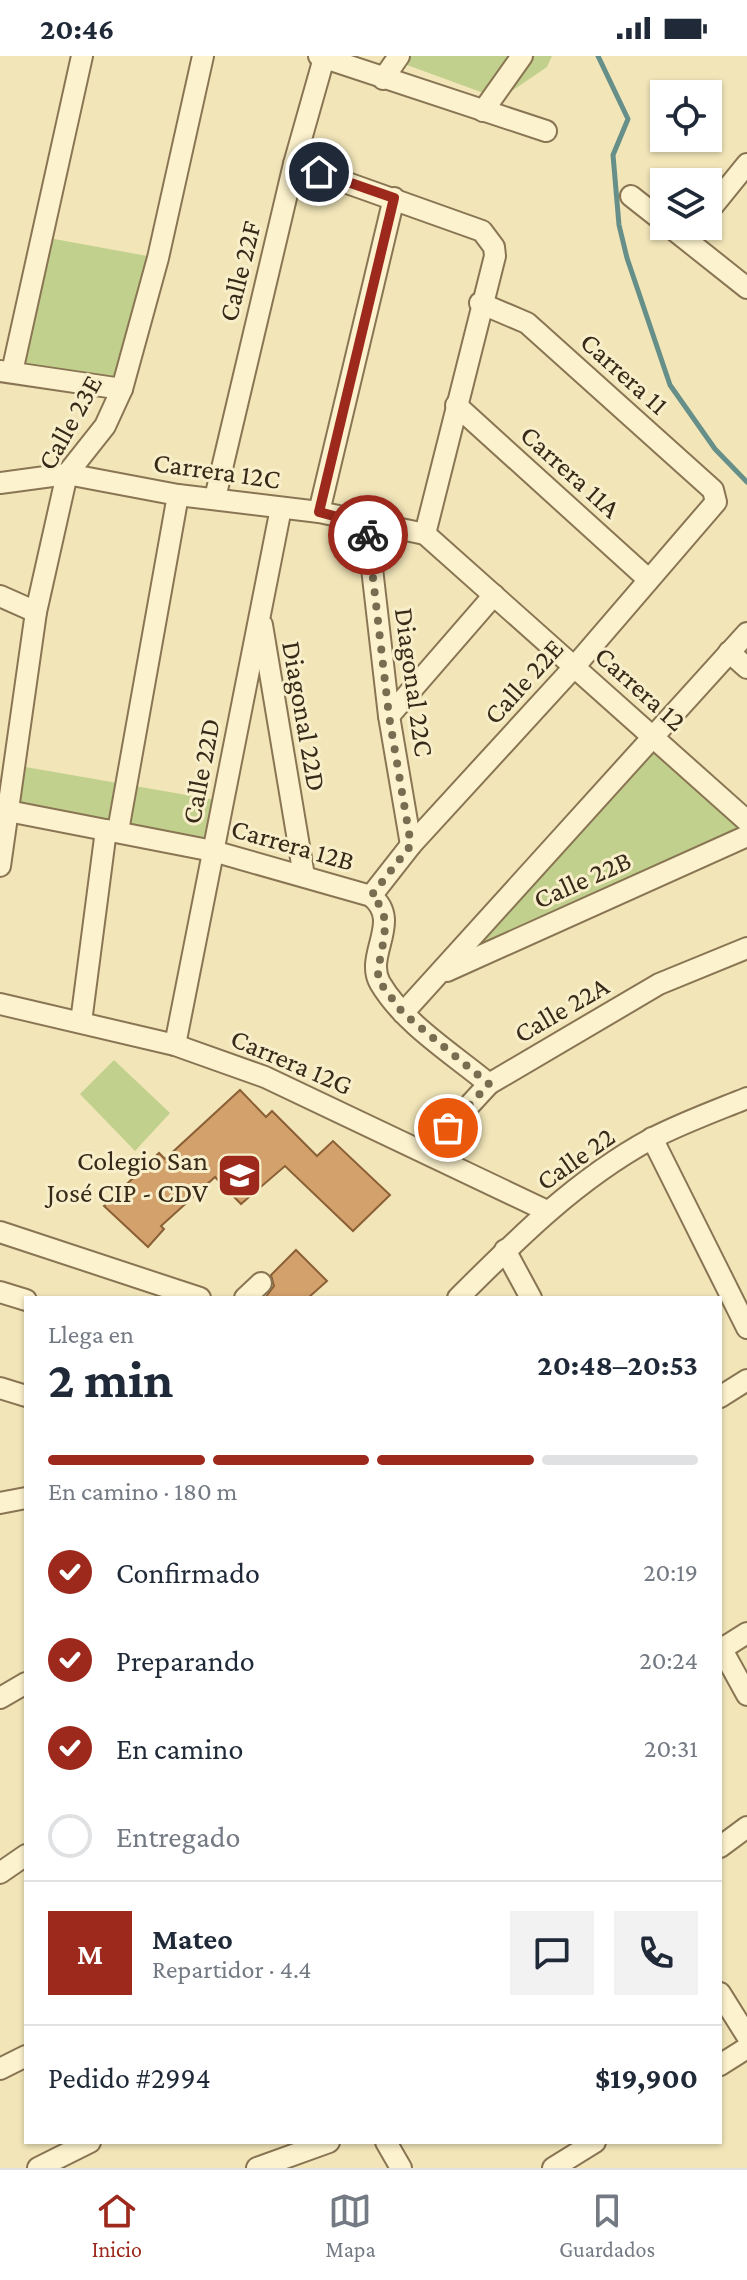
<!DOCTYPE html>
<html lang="es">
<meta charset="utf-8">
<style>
:root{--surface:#fff;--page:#f2f2f3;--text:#1f2937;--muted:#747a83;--line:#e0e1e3;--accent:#9d291d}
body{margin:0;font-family:"Crimson Pro",serif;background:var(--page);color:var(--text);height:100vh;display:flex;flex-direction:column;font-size:30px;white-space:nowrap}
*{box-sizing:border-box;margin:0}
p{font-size:26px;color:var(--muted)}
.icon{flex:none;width:44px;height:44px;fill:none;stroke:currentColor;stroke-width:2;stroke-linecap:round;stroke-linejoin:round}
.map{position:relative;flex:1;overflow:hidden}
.side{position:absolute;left:24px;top:1240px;width:698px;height:848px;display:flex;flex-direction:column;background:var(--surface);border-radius:0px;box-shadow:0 2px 6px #0004}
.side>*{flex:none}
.controls{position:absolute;left:650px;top:24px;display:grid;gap:16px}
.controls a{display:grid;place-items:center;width:72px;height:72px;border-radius:0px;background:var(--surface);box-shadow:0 2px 6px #0004;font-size:40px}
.pin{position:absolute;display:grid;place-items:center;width:68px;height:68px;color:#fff;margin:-34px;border:4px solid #fff;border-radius:50%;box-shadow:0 2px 8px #0007}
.courier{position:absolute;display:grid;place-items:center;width:80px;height:80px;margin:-40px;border:6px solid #9d291d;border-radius:50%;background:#fff;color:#222;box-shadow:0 2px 10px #0007}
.headline em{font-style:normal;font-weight:700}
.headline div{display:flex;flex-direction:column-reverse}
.headline{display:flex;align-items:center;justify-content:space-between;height:136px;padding:0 24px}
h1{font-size:52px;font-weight:700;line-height:60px}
.bar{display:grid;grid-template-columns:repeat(4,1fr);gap:12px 8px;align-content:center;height:96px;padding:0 24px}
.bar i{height:10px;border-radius:6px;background:var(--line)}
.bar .current{background:var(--accent)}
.bar p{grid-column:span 4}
.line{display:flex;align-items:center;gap:20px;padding:0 24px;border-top:2px solid var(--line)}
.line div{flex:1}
.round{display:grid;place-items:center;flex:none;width:84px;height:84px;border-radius:0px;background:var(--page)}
ol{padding:0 24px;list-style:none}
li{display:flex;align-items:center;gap:24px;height:88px}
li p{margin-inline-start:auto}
li .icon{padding:8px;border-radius:50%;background:var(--accent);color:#fff;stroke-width:4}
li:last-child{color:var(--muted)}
li i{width:44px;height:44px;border:4px solid var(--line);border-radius:50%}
.status{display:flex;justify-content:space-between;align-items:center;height:56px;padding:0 40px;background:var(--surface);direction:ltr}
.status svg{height:22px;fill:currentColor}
.dock{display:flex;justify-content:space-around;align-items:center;height:112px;border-top:2px solid var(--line);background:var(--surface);font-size:22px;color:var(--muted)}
.dock a{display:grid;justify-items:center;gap:4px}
.dock .current{color:var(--accent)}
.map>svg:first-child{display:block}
.green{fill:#c2d08d}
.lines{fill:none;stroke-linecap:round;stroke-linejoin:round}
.stream{stroke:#668f89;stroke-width:5}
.building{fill:#d3a16b;stroke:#8b6036;stroke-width:2}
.minor-casing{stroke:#897553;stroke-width:24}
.minor{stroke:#fcf2cd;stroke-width:20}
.done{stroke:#786c51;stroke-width:8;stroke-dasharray:0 14.4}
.route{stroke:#9d291d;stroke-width:10}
.labels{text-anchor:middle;stroke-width:6;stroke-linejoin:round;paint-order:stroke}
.street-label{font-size:28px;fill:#372a19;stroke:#f8efca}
.poi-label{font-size:28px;fill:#372a19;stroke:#f8efca;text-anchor:end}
</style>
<div class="status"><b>20:46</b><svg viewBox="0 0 49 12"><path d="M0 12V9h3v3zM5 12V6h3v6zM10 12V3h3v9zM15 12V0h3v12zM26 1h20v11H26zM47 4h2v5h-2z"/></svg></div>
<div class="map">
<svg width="747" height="2112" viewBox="0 0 747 2112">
<rect width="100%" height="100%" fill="#f2e6b9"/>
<g class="green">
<polygon points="400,0 552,0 547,11 500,43 407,9"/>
<polygon points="49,182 158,202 122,333 12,316"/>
<polygon points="654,681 747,765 747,780 440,918"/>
<polygon points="14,709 221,745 213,795 8,755"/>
<polygon points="114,1004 170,1057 135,1095 80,1038"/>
</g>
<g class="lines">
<polyline class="stream" points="598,0 628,63 613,99 619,169 627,202 670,329 715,393 747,426"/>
</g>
<g class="building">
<polygon points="240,1034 266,1061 272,1055 317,1100 333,1085 390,1139 353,1175 285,1110 241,1148 215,1121 161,1170 164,1173 148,1191 104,1150 159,1097 165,1103"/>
<polygon points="296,1194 327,1225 308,1242 265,1242 274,1230 271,1219"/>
</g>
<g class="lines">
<defs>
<g id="minor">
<polyline points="319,0 546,75"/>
<polyline points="383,23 399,0"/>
<polyline points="483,55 522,0"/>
<polyline points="294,108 482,175 494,191 495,200 425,478"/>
<polyline points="631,140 664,166"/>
<polyline points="708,156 747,108"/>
<polyline points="669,170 747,232"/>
<polyline points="0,315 122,333"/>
<polyline points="12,316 82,0"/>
<polyline points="456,349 648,523"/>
<polyline points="0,427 67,418 178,439 319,456 425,478"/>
<polyline points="215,442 294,108 324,2"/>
<polyline points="319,456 394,142"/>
<polyline points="367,469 389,660 411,789"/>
<polyline points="425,478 747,765"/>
<polyline points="0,540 36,556"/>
<polyline points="262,569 304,820"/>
<polyline points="729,596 747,612"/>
<polyline points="389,660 494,539"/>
<path d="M8,755l205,40 158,45c32,25 -7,59 9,87 24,41 73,71 109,101"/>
<polyline points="118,775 178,439"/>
<polyline points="0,810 36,556 67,418 105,370 122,333 158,202 203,0"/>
<polyline points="371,840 411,789 575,610 716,446 713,434 527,267 480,247"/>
<polyline points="447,915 747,780"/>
<polyline points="0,948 175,989 265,1021 547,1155"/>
<polyline points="403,957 747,577"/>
<polyline points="81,966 106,774"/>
<polyline points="175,989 281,452"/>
<polyline points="652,1082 747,1272"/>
<polyline points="427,1095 489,1028 659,928 747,892"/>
<polyline points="0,1176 200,1242"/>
<polyline points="505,1194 531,1242"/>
<polyline points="0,1236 26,1244"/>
<polyline points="245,1242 261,1227"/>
<path d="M458,1242c59,-59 119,-119 193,-159 31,-16 64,-28 96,-41"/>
<polyline points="0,1332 26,1340"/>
<polyline points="720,1341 747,1324"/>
<polyline points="0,1447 26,1442"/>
<polyline points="720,1590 747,1639"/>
<polyline points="720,1594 747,1577"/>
<polyline points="0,1642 26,1627"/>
<polyline points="720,1791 747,1771"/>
<polyline points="0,1817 26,1799"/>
<polyline points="720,1937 747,1980"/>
<polyline points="720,2009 747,1992"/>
<polyline points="0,2013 26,2000"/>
<polyline points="386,2086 401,2112"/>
<polyline points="38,2112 90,2086"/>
<polyline points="257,2112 329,2086"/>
<polyline points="553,2112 595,2086"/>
</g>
</defs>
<use href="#minor" class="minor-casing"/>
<use href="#minor" class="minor"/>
</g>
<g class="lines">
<path class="done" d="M368,479l21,181 22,129 -40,51c27,21 6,56 7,84l25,33 86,71 -41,44"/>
<polyline class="route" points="319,116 394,142 319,456 367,469 368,479"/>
</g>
<defs>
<symbol id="university-square" viewBox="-11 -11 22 22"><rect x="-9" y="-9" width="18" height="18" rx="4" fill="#9d291d" stroke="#f8efca"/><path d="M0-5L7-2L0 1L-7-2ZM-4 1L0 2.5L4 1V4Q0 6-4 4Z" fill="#fff"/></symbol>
</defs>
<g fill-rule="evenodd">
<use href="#university-square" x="214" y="1094" width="51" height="51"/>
</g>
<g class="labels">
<g class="street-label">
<text transform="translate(239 215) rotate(-76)" y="10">Calle 22F</text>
<text transform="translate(625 317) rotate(42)" y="10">Carrera 11</text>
<text transform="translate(69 366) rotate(-61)" y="10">Calle 23E</text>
<text transform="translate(217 414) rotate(8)" y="10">Carrera 12C</text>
<text transform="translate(571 415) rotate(42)" y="10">Carrera 11A</text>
<text transform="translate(523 625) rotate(-48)" y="10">Calle 22E</text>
<text transform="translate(415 626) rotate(82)" y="10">Diagonal 22C</text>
<text transform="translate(641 632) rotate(42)" y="10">Carrera 12</text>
<text transform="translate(305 660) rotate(80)" y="10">Diagonal 22D</text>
<text transform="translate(200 715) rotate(-79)" y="10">Calle 22D</text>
<text transform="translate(293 788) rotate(16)" y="10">Carrera 12B</text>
<text transform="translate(582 823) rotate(-24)" y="10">Calle 22B</text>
<text transform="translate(561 953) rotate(-30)" y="10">Calle 22A</text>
<text transform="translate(292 1005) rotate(23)" y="10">Carrera 12G</text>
<text transform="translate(575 1102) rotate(-35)" y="10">Calle 22</text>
</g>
<g class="poi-label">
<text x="208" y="1114">Colegio San<tspan x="208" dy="32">José CIP - CDV</tspan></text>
</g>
</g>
</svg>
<div class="controls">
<a><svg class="icon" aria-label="locate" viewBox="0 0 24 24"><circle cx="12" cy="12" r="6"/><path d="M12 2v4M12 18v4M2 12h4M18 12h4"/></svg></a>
<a><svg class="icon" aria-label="layers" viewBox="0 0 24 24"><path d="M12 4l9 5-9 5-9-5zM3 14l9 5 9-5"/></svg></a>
</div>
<div class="pin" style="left:448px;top:1072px;background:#ea580c"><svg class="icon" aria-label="bag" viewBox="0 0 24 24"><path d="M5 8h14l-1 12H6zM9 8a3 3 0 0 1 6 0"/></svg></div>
<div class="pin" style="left:319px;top:116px;background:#1f2937"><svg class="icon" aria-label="home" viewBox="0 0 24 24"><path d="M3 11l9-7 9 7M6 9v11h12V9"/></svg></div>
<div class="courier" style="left:368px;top:479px"><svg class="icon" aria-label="bike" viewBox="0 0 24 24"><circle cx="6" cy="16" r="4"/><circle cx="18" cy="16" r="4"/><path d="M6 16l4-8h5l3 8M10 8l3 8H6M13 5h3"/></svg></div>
<section class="side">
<div class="headline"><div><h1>2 min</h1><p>Llega en</p></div><em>20:48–20:53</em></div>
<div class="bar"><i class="current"></i><i class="current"></i><i class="current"></i><i></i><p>En camino · 180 m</p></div>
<ol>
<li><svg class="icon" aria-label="check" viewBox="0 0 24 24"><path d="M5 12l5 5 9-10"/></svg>Confirmado<p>20:19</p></li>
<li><svg class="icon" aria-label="check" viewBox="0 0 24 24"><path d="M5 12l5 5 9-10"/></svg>Preparando<p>20:24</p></li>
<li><svg class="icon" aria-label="check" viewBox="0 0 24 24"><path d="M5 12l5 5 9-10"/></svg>En camino<p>20:31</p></li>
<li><i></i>Entregado</li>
</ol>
<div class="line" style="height:144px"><b class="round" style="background:var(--accent);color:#fff">M</b><div><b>Mateo</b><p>Repartidor · 4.4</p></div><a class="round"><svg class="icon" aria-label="chat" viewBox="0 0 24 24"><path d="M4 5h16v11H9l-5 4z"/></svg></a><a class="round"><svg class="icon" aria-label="phone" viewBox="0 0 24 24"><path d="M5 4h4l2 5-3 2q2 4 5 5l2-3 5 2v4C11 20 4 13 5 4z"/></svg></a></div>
<div class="line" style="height:104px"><div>Pedido #2994</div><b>$19,900</b></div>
</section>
</div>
<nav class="dock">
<a class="current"><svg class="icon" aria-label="home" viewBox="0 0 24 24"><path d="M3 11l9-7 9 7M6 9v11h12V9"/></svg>Inicio</a>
<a><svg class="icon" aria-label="map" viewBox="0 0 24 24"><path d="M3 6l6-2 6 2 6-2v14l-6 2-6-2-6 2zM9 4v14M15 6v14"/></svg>Mapa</a>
<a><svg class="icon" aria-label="saved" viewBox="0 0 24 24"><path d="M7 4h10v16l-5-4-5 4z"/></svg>Guardados</a>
</nav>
